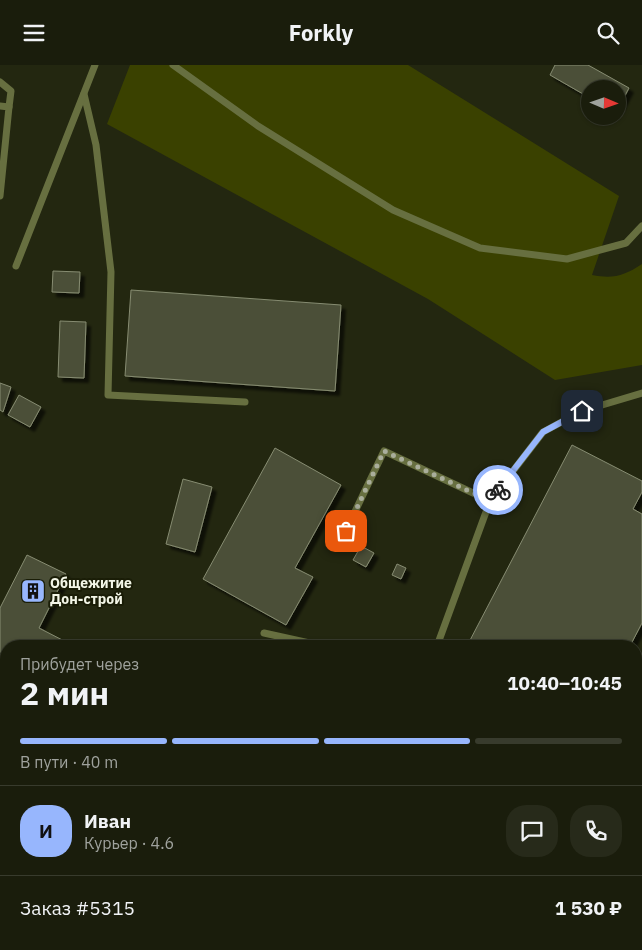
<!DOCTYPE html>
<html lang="ru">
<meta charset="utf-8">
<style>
:root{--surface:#1a1d0c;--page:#272a1a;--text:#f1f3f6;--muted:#9fa29d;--line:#383b2d;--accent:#97b6fd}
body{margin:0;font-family:"IBM Plex Sans",sans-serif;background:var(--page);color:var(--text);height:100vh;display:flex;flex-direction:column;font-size:19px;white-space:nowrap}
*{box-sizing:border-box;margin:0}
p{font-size:16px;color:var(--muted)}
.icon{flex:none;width:28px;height:28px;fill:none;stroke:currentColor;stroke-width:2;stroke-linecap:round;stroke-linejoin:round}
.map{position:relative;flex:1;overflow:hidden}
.panel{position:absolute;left:0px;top:575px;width:642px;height:310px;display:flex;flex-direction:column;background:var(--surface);border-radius:20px 20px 0 0;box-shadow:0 1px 4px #0004,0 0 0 1px var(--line)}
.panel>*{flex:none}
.needle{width:32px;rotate:92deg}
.fabs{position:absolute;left:581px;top:15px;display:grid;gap:10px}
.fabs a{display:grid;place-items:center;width:45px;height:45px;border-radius:50%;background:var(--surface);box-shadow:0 1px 4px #0004,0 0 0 1px var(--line);font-size:25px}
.pin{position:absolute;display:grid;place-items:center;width:42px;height:42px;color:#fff;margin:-21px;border-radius:10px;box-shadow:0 2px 8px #0006}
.courier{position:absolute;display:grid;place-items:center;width:50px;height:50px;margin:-25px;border:4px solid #97b6fd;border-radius:50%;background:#fff;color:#222;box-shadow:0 1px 6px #0007}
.head em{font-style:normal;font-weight:700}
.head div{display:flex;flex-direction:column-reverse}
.head{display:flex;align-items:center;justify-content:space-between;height:85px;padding:0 20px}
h1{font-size:32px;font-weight:700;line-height:38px}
.bar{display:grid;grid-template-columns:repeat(4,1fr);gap:8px 5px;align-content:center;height:60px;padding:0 20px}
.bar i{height:6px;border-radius:4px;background:var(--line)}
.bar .on{background:var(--accent)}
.bar p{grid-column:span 4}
.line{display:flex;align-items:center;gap:12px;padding:0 20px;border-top:1px solid var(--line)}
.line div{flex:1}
.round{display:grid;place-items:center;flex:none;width:52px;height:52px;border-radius:20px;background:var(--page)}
header{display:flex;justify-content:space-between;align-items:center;height:65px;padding:0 20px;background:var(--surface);font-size:22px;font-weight:700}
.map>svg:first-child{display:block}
.green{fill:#3a4100}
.building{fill:#4b5038;stroke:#878c72;filter:url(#shadow)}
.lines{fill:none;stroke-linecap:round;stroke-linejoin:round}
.lane{stroke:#676f40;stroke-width:7}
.secondary{stroke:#8d994b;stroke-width:12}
.done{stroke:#aaae9c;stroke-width:5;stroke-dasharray:0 9}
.route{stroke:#97b6fd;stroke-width:6}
.labels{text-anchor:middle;stroke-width:4;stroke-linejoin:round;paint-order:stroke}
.poi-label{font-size:14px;font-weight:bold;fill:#f3f6e7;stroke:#1a1d07;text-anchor:start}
</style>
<header><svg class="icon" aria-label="menu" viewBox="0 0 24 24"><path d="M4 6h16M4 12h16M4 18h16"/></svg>Forkly<svg class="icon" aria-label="search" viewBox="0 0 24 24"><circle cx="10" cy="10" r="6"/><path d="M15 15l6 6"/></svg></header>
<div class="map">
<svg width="642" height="885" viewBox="0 0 642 885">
<defs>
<filter id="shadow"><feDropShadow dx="4.5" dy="4.5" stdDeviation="1" flood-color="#0009"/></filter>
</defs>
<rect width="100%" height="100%" fill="#232710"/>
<g class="green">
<path d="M130,0h278l211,131 -27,79c21,4 32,1 50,-11v101l-87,15 -127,-81 -321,-175z"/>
<polygon points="567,879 606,879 613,885 564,885"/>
</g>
<g class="building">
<polygon points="555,0 588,0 629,23 618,44 618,24 590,24 590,33 550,10"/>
<polygon points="53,206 80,207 79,228 52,227"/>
<polygon points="131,225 341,240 335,326 125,311"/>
<polygon points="60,256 86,257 84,313 58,312"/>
<polygon points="0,318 11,322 3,347 0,345"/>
<polygon points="19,330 41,342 30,362 8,350"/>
<polygon points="572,380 642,416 642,427 633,444 642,449 642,558 630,581 467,581"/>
<polygon points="275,383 341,420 295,503 313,512 286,560 203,514"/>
<polygon points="183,414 212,422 195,487 166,479"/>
<polygon points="361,481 374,488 366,502 353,495"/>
<polygon points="27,490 66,509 39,563 74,581 6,581 6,590 0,587 0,543"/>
<polygon points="397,499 406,503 401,514 392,510"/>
<polygon points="636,681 642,684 642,759 636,756"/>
<polygon points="636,796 642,799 638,809 636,808"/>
<polygon points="58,879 139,879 151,885 55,885"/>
<polygon points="370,879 489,879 500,885 366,885"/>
</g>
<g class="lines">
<g class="lane">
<polyline points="173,0 258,61 393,145 480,183 567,194 626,178 642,161"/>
<polyline points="0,17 11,26 9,42"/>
<polyline points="84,29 96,80 111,207 108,330 245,337"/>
<polyline points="0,41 9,42 0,131"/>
<polyline points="16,201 95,0"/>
<polyline points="490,436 543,367 582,346 642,328"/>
<polyline points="338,482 384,386 490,436 437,581"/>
<polyline points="264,568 323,581"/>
<polyline points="636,622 642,610"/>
</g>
<g class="secondary">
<polyline points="0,618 6,621"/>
<polyline points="636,867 642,869"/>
</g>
</g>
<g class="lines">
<polyline class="done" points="346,466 384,386 490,436 498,425"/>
<polyline class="route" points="498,425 543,367 582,346"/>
</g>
<defs>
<symbol id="building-square" viewBox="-11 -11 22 22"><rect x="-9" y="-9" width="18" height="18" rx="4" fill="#97b6fd" stroke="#1a1d07"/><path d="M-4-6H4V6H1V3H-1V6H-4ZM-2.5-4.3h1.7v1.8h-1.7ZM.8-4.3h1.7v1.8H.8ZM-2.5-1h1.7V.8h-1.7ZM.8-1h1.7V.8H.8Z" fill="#111"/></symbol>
</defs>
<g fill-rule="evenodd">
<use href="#building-square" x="19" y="512" width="28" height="28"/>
</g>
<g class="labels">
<g class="poi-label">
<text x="50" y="523">Общежитие<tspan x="50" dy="16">Дон-строй</tspan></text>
</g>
</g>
</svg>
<div class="fabs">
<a><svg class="needle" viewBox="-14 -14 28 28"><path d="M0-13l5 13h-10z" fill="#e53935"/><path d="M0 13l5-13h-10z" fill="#9fa29d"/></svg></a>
</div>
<div class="pin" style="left:346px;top:466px;background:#ea580c"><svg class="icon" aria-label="bag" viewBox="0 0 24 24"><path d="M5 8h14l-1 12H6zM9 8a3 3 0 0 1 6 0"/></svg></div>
<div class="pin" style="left:582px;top:346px;background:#1f2937"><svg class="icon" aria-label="home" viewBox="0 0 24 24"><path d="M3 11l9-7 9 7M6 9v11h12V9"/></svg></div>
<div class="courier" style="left:498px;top:425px"><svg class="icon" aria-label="bike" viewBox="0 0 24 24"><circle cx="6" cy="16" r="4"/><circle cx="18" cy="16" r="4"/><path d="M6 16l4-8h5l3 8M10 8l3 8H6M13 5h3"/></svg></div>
<section class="panel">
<div class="head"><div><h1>2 мин</h1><p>Прибудет через</p></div><em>10:40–10:45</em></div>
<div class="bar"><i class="on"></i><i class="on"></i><i class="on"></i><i></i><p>В пути · 40 m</p></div>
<div class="line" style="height:90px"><b class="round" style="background:var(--accent);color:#111">И</b><div><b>Иван</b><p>Курьер · 4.6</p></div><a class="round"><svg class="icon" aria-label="chat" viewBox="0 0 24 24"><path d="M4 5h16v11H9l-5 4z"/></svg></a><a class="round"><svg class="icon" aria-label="phone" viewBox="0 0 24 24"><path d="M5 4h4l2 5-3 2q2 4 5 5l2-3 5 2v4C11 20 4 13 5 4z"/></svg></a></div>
<div class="line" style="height:65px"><div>Заказ #5315</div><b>1 530 ₽</b></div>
</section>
</div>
